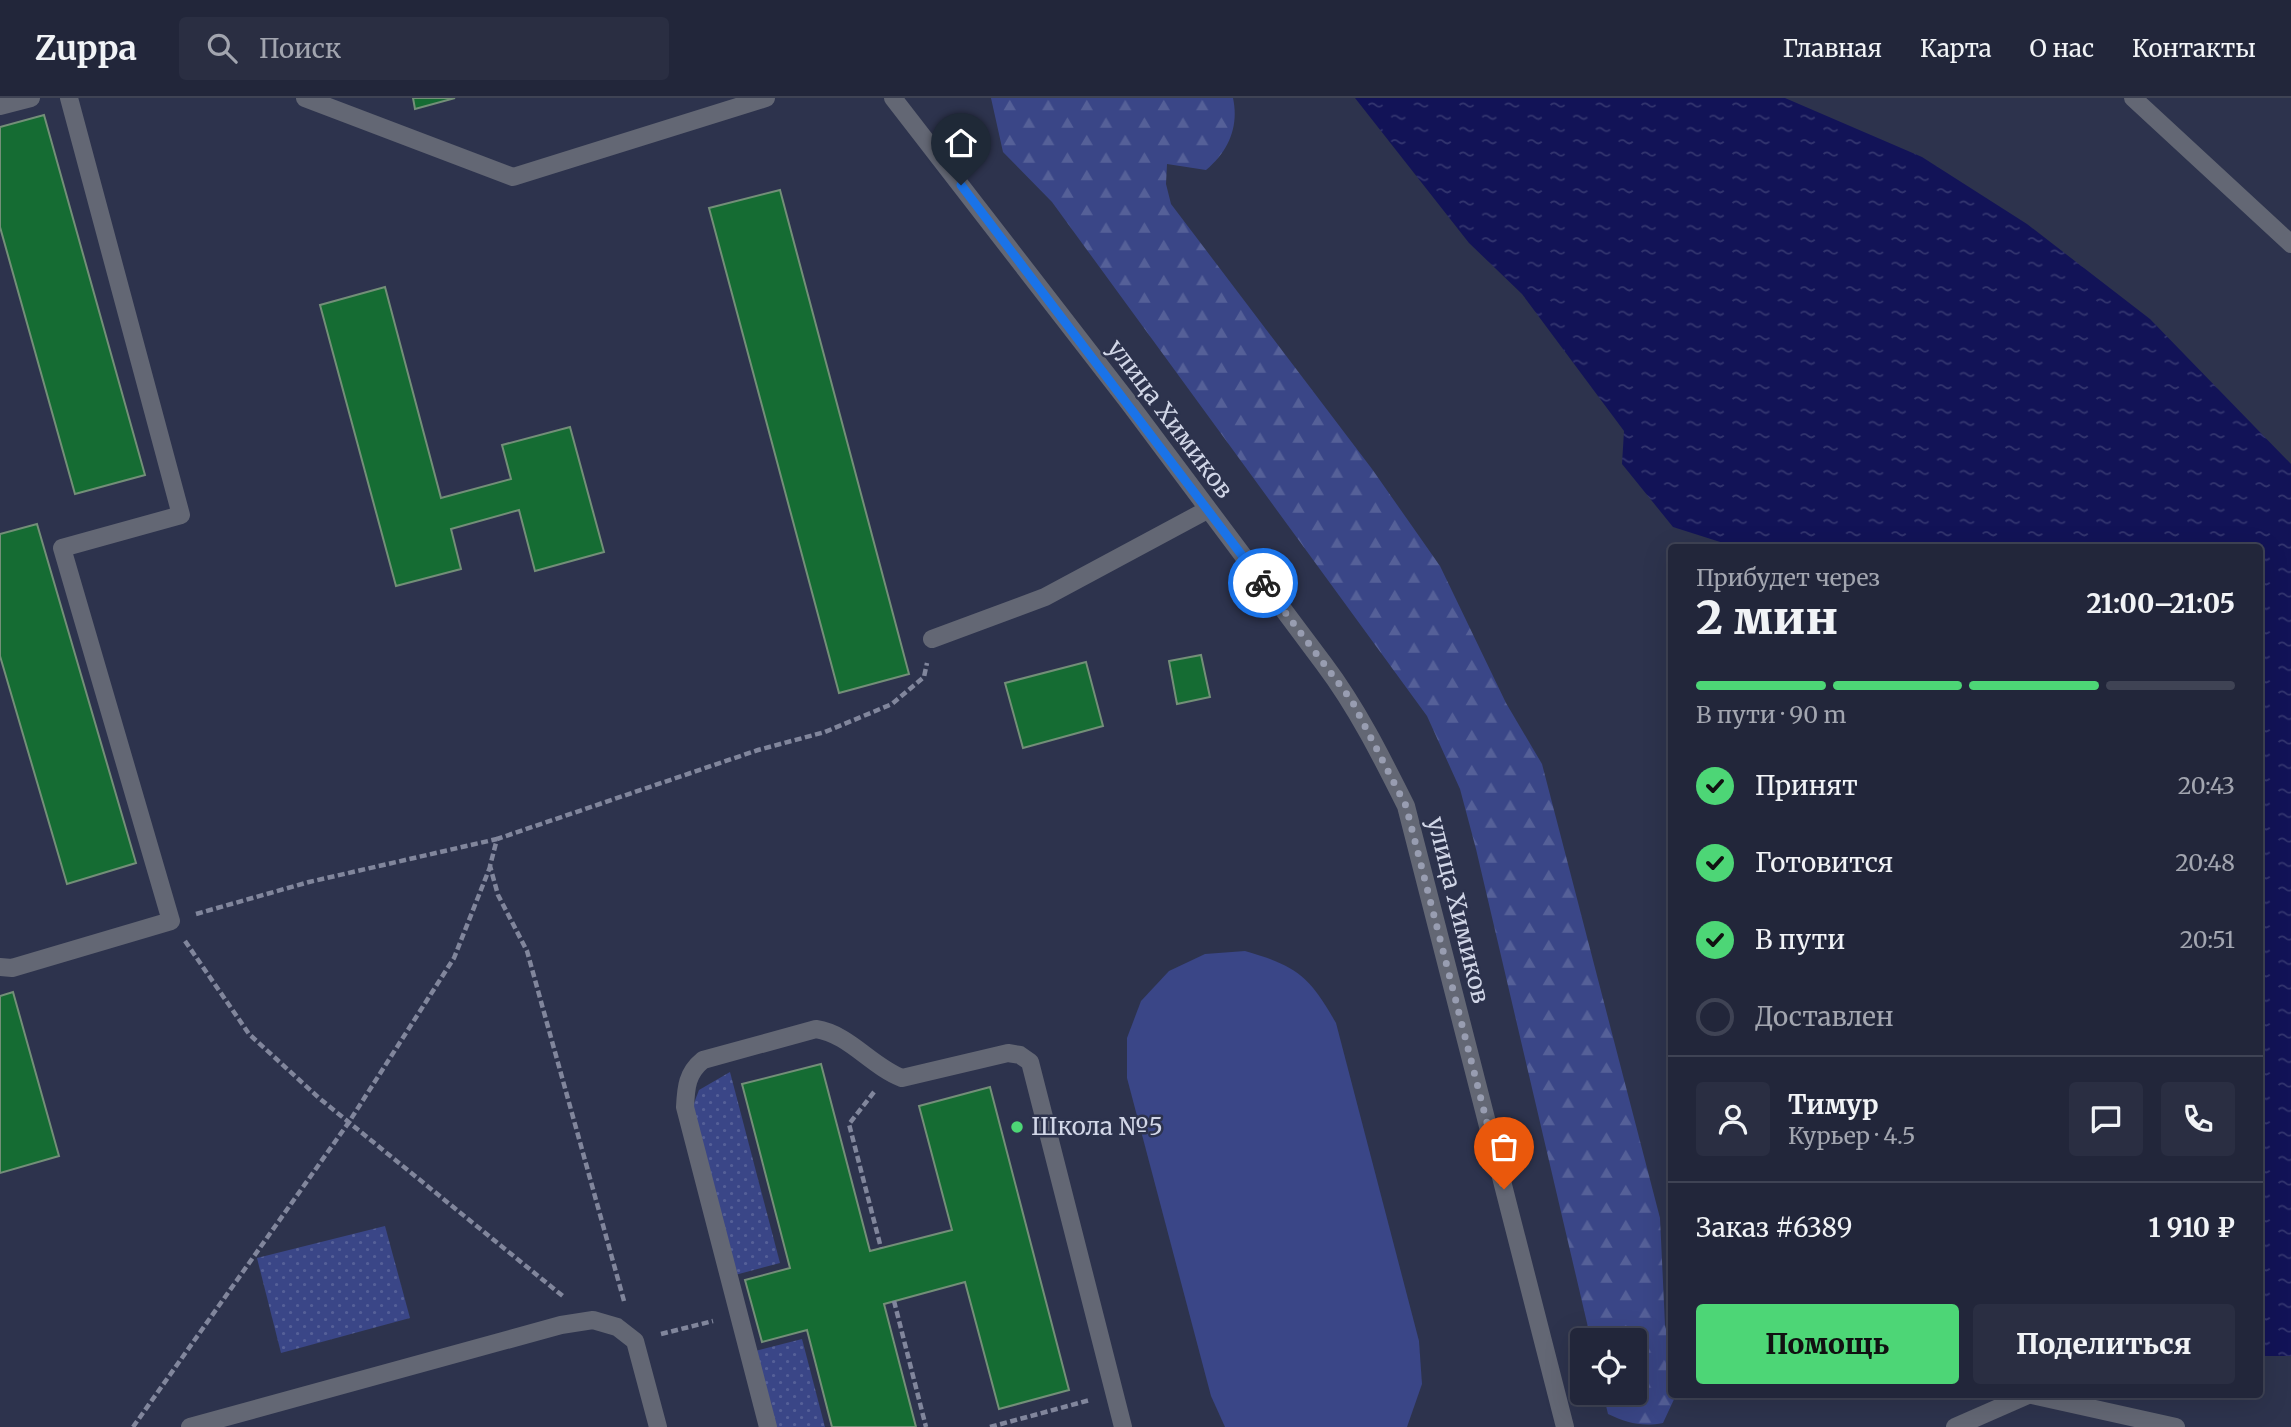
<!DOCTYPE html>
<html lang="ru">
<meta charset="utf-8">
<style>
:root{--surface:#22263a;--page:#2a2e42;--text:#f1f3f6;--muted:#a2a5af;--line:#3f4354;--accent:#4dd676}
body{margin:0;font-family:Merriweather,serif;background:var(--page);color:var(--text);height:100vh;display:flex;flex-direction:column;font-size:26px;white-space:nowrap}
*{box-sizing:border-box;margin:0}
p{font-size:23px;color:var(--muted)}
.icon{flex:none;width:38px;height:38px;fill:none;stroke:currentColor;stroke-width:2;stroke-linecap:round;stroke-linejoin:round}
.map{position:relative;flex:1;overflow:hidden}
.sheet{position:absolute;left:1668px;top:446px;width:595px;height:854px;display:flex;flex-direction:column;background:var(--surface);border-radius:7px;box-shadow:0 7px 28px #0002,0 0 0 2px var(--line)}
.sheet>*{flex:none}
.fabs{position:absolute;left:1570px;top:1230px;display:grid;gap:14px}
.fabs a{display:grid;place-items:center;width:77px;height:77px;border-radius:7px;background:var(--surface);box-shadow:0 7px 28px #0002,0 0 0 2px var(--line);font-size:35px}
.pin{position:absolute;display:grid;place-items:center;width:60px;height:60px;color:#fff;margin:-72px -30px;border-radius:50% 50% 50% 0;rotate:-45deg;box-shadow:0 0 7px #0007}
.pin .icon{rotate:45deg}
.courier{position:absolute;display:grid;place-items:center;width:70px;height:70px;margin:-35px;border:5px solid #1a73e8;border-radius:50%;background:#fff;color:#222;box-shadow:0 2px 9px #0007}
.headline em{font-style:normal;font-weight:800}
.headline div{display:flex;flex-direction:column-reverse}
.headline{display:flex;align-items:center;justify-content:space-between;height:119px;padding:0 28px}
h1{font-size:46px;font-weight:800;line-height:52px}
.bar{display:grid;grid-template-columns:repeat(4,1fr);gap:10px 7px;align-content:center;height:84px;padding:0 28px}
.bar i{height:9px;border-radius:5px;background:var(--line)}
.bar .selected{background:var(--accent)}
.bar p{grid-column:span 4}
.line{display:flex;align-items:center;gap:18px;padding:0 28px;border-top:2px solid var(--line)}
.line div{flex:1}
.round{display:grid;place-items:center;flex:none;width:74px;height:74px;border-radius:7px;background:var(--page)}
ol{padding:0 28px;list-style:none}
li{display:flex;align-items:center;gap:21px;height:77px}
li p{margin-inline-start:auto}
li .icon{padding:7px;border-radius:50%;background:var(--accent);color:#111;stroke-width:4}
li:last-child{color:var(--muted)}
li i{width:38px;height:38px;border:4px solid var(--line);border-radius:50%}
.primary-button{display:flex;gap:14px;margin-top:auto;padding:14px 28px}
.primary-button a{flex:1;height:80px;border-radius:7px;background:var(--accent);color:#111;font-size:28px;font-weight:800;line-height:80px;text-align:center}
.primary-button a+a{background:var(--page);color:var(--text)}
header{display:flex;align-items:center;gap:42px;box-sizing:border-box;height:98px;padding:0 35px;background:var(--surface);border-bottom:2px solid var(--line)}
header strong{font-size:33px}
nav{display:flex;gap:38px;margin-inline-start:auto;font-size:24px}
.search{width:490px;height:63px;background:var(--page);display:flex;align-items:center;gap:18px;box-sizing:border-box;padding:0 24px;border-radius:7px;color:var(--muted);font-size:26px}
.map>svg:first-child{display:block}
.grass{fill:url(#grass-dots)}
.forest{fill:url(#forest-firs)}
.pitch{fill:#3a4687}
.water{fill:url(#water-ripples)}
.building{fill:#156c33;stroke:#738f78;stroke-width:2}
.lines{fill:none;stroke-linecap:round;stroke-linejoin:round}
.path{stroke:#81869c;stroke-width:4.5;stroke-dasharray:7 3.5;stroke-linecap:butt}
.minor{stroke:#636774;stroke-width:18}
.done{stroke:#989db1;stroke-width:7;stroke-dasharray:0 12.6}
.route{stroke:#1a73e8;stroke-width:9}
.poi-dot{fill:#4dd676;stroke:#2d334d;stroke-width:2.5}
.labels{text-anchor:middle;stroke-width:5;stroke-linejoin:round;paint-order:stroke}
.street-label{font-size:24px;fill:#d1d6e7;stroke:#2d334d}
.poi-label{font-size:24px;fill:#d1d6e7;stroke:#2d334d;text-anchor:start}
</style>
<header>
<strong>Zuppa</strong>
<div class="search"><svg class="icon" aria-label="search" viewBox="0 0 24 24"><circle cx="10" cy="10" r="6"/><path d="M15 15l6 6"/></svg>Поиск</div>
<nav><a>Главная</a><a>Карта</a><a>О нас</a><a>Контакты</a></nav>
</header>
<div class="map">
<svg width="2291" height="1329" viewBox="0 0 2291 1329">
<defs>
<pattern id="grass-dots" width="8" height="8" patternUnits="userSpaceOnUse" patternTransform="scale(1.75)"><rect width="8" height="8" fill="#3a4687"/><path d="M2 2h.1M6 6h.1" fill="none" stroke="#556098" stroke-width="1.8" stroke-linecap="round"/></pattern>
<pattern id="forest-firs" width="22" height="20" patternUnits="userSpaceOnUse" patternTransform="scale(1.75)"><rect width="22" height="20" fill="#3a4687"/><path d="M5 1l3.5 6h-7zM16 11l3.5 6h-7z" fill="#556098"/></pattern>
<pattern id="water-ripples" width="26" height="14" patternUnits="userSpaceOnUse" patternTransform="scale(1.75)"><rect width="26" height="14" fill="#121357"/><path d="M2 4q2-2 4 0t4 0M15 11q2-2 4 0t4 0" fill="none" stroke="#33356f"/></pattern>
</defs>
<rect width="100%" height="100%" fill="#2d334d"/>
<g class="grass">
<polygon points="730,974 780,1165 735,1177 691,1013 699,992"/>
<polygon points="385,1128 410,1220 281,1255 257,1160"/>
<polygon points="802,1241 825,1329 775,1329 755,1253"/>
</g>
<path class="forest" d="M991,0h242c6,28 -4,53 -27,72l-39,-6 -1,20 5,20 201,265 68,97 66,137 36,61 118,454 5,107 6,25v45h5l-13,28c-21,4 -36,0 -55,-9l-5,-21h31v-53h-43l-115,-491 -16,-60 -33,-73 -375,-514 -49,-50z"/>
<path class="pitch" d="M1245,853c52,15 64,25 91,72l83,318 3,43 -15,43h-182l-14,-31 -84,-318v-40l14,-37 28,-30 36,-17z"/>
<polygon class="water" points="1355,0 1785,0 1922,59 2027,126 2150,221 2291,366 2291,1258 2259,1258 2259,450 1739,450 1673,429 1622,366 1624,333 1522,196 1469,145"/>
<g class="building">
<polygon points="413,0 455,0 415,11"/>
<polygon points="44,17 145,377 75,396 0,129 0,29"/>
<polygon points="780,92 909,576 839,595 709,110"/>
<polygon points="385,189 441,400 511,381 502,347 570,329 604,454 535,473 519,412 451,431 461,471 396,488 320,207"/>
<polygon points="37,426 136,765 67,786 0,558 0,436"/>
<polygon points="1201,557 1210,599 1177,606 1169,563"/>
<polygon points="1086,564 1103,628 1023,650 1005,585"/>
<polygon points="13,894 59,1058 0,1075 0,898"/>
<polygon points="821,966 870,1153 952,1132 919,1008 990,989 1069,1292 999,1311 965,1184 884,1206 916,1329 832,1329 807,1232 762,1244 745,1182 790,1170 742,986"/>
</g>
<g class="lines">
<g class="path">
<polyline points="196,816 309,784 497,741"/>
<polyline points="185,843 249,936 319,1000 564,1199"/>
<polyline points="874,994 849,1026 881,1150"/>
<polyline points="624,1203 527,853 498,797 490,768 497,741 758,652 825,634 892,606 924,579 927,565"/>
<polyline points="894,1203 926,1329"/>
<polyline points="661,1236 713,1223"/>
<polyline points="133,1329 349,1024 454,860 490,769"/>
<polyline points="990,1329 1090,1302"/>
</g>
<g class="minor">
<polyline points="305,0 513,79 766,0"/>
<path d="M893,0l236,305 195,261c33,44 57,92 82,142l159,621"/>
<polyline points="2133,0 2291,146"/>
<polyline points="0,8 31,0"/>
<polyline points="932,541 1045,499 1207,412"/>
<polyline points="0,869 12,870 171,823 62,450 181,417 69,0"/>
<polyline points="2032,1297 2176,1329"/>
<polyline points="190,1329 561,1227 593,1222 617,1229 635,1243 658,1329"/>
<path d="M768,1329l-83,-320c1,-20 2,-34 18,-47l113,-31c33,5 55,37 86,49l106,-25 12,2 10,7 93,365"/>
<polyline points="1955,1329 2028,1297"/>
</g>
</g>
<g class="lines">
<polyline class="done" points="1263,485 1352,603 1406,708 1504,1091"/>
<polyline class="route" points="961,87 1263,485"/>
</g>
<circle class="poi-dot" cx="1017" cy="1029" r="7"/>
<g class="labels">
<g class="street-label">
<text transform="translate(1170 321) rotate(53)" y="8">улица Химиков</text>
<text transform="translate(1458 812) rotate(76)" y="8">улица Химиков</text>
</g>
<g class="poi-label">
<text x="1031" y="1037">Школа №5</text>
</g>
</g>
</svg>
<div class="fabs">
<a><svg class="icon" aria-label="locate" viewBox="0 0 24 24"><circle cx="12" cy="12" r="6"/><path d="M12 2v4M12 18v4M2 12h4M18 12h4"/></svg></a>
</div>
<div class="pin" style="left:1504px;top:1091px;background:#ea580c"><svg class="icon" aria-label="bag" viewBox="0 0 24 24"><path d="M5 8h14l-1 12H6zM9 8a3 3 0 0 1 6 0"/></svg></div>
<div class="pin" style="left:961px;top:87px;background:#1f2937"><svg class="icon" aria-label="home" viewBox="0 0 24 24"><path d="M3 11l9-7 9 7M6 9v11h12V9"/></svg></div>
<div class="courier" style="left:1263px;top:485px"><svg class="icon" aria-label="bike" viewBox="0 0 24 24"><circle cx="6" cy="16" r="4"/><circle cx="18" cy="16" r="4"/><path d="M6 16l4-8h5l3 8M10 8l3 8H6M13 5h3"/></svg></div>
<section class="sheet">
<div class="headline"><div><h1>2 мин</h1><p>Прибудет через</p></div><em>21:00–21:05</em></div>
<div class="bar"><i class="selected"></i><i class="selected"></i><i class="selected"></i><i></i><p>В пути · 90 m</p></div>
<ol>
<li><svg class="icon" aria-label="check" viewBox="0 0 24 24"><path d="M5 12l5 5 9-10"/></svg>Принят<p>20:43</p></li>
<li><svg class="icon" aria-label="check" viewBox="0 0 24 24"><path d="M5 12l5 5 9-10"/></svg>Готовится<p>20:48</p></li>
<li><svg class="icon" aria-label="check" viewBox="0 0 24 24"><path d="M5 12l5 5 9-10"/></svg>В пути<p>20:51</p></li>
<li><i></i>Доставлен</li>
</ol>
<div class="line" style="height:126px"><a class="round"><svg class="icon" aria-label="person" viewBox="0 0 24 24"><circle cx="12" cy="8" r="4"/><path d="M4 21q1-7 8-7t8 7"/></svg></a><div><b>Тимур</b><p>Курьер · 4.5</p></div><a class="round"><svg class="icon" aria-label="chat" viewBox="0 0 24 24"><path d="M4 5h16v11H9l-5 4z"/></svg></a><a class="round"><svg class="icon" aria-label="phone" viewBox="0 0 24 24"><path d="M5 4h4l2 5-3 2q2 4 5 5l2-3 5 2v4C11 20 4 13 5 4z"/></svg></a></div>
<div class="line" style="height:91px"><div>Заказ #6389</div><b>1 910 ₽</b></div>
<div class="primary-button"><a>Помощь</a><a>Поделиться</a></div>
</section>
</div>
